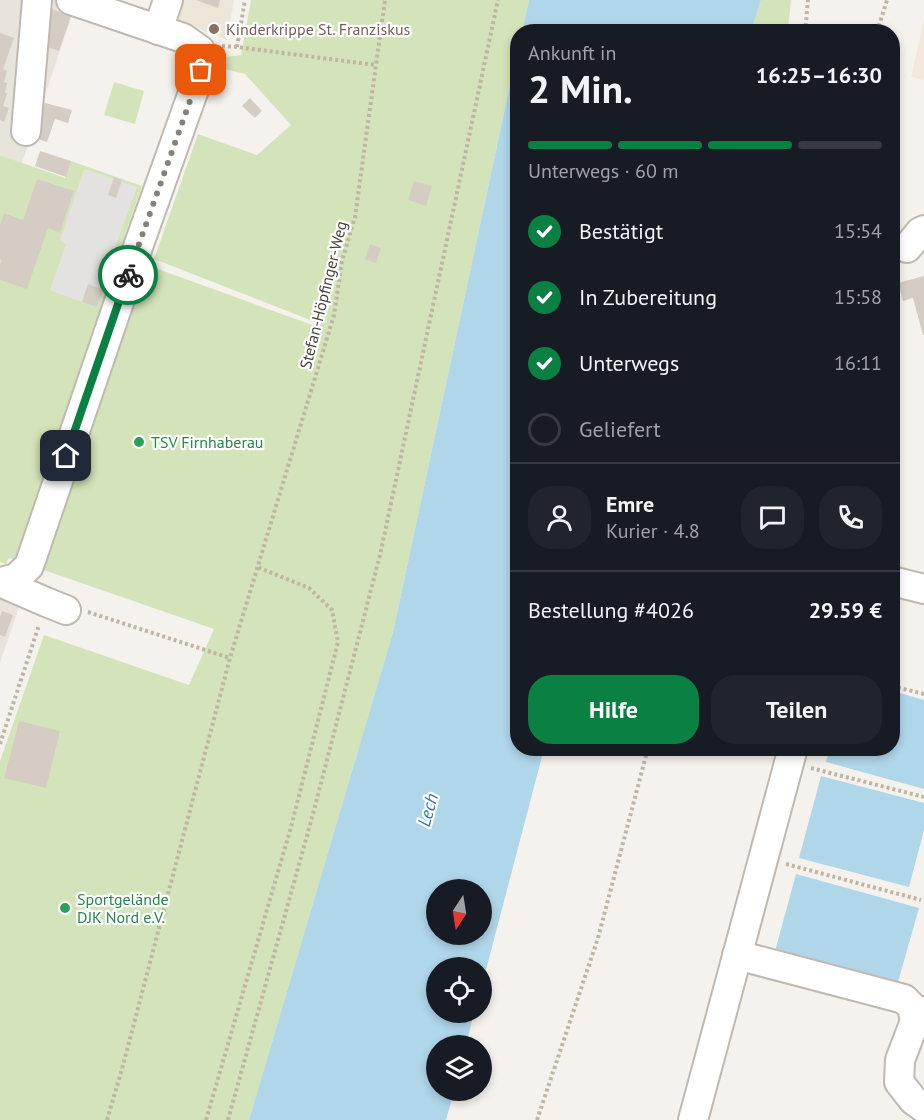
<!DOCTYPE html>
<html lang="de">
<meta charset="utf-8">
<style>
:root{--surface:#171b24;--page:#20242c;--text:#f1f3f6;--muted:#9ea1a6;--line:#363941;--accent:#0b8043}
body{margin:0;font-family:"PT Sans",sans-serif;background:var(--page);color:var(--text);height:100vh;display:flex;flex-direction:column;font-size:22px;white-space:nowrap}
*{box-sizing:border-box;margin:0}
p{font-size:20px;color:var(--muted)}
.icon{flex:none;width:33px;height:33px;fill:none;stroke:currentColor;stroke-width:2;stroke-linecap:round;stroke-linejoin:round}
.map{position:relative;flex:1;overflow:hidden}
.drawer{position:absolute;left:510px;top:24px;width:390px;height:732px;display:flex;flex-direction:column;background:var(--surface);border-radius:24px;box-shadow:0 3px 9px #0003}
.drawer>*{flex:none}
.needle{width:39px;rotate:192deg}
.controls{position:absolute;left:426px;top:879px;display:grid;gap:12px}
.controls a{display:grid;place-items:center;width:66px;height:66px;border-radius:50%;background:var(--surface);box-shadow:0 3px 9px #0003;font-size:30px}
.pin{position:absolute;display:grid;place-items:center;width:51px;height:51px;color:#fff;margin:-26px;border-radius:12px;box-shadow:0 3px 9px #0006}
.courier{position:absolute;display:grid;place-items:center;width:60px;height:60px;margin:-30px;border:4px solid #0b8043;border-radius:50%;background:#fff;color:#222;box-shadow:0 2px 8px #0007}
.summary em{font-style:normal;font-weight:600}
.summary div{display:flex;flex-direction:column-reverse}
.summary{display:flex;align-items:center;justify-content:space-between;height:102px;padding:0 18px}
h1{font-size:39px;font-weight:600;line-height:45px}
.bar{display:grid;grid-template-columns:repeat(4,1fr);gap:9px 6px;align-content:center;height:72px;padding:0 18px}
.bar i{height:8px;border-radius:4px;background:var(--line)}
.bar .current{background:var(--accent)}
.bar p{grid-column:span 4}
.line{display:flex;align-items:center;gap:15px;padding:0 18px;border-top:2px solid var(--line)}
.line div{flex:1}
.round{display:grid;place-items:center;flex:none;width:63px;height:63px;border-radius:24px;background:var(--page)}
ol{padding:0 18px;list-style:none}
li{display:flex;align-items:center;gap:18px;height:66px}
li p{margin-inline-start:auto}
li .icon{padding:6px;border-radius:50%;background:var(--accent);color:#fff;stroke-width:4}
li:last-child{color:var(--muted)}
li i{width:33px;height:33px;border:3px solid var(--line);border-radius:50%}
.action{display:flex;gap:12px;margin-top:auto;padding:12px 18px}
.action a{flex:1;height:69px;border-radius:24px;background:var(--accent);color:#fff;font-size:24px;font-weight:600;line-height:69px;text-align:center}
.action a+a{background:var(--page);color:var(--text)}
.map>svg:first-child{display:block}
.residential{fill:#e8e3db}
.commercial{fill:#f4e8db}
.education{fill:#ece5d8}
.green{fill:#d4e4ba}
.parking{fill:#e4e2e0}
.water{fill:#b0d6ea;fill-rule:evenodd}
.building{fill:#d5cdc3}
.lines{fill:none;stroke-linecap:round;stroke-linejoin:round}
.minor-casing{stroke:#c0b9b0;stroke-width:32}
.path{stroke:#c0b4a2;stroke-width:4;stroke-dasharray:3 3;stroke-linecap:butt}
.minor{stroke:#fff;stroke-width:28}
.done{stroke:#858079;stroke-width:6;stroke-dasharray:0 10.8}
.route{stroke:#0b8043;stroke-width:8}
.education-dot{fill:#8d6e63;stroke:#fff;stroke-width:2}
.leisure-dot{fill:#2e9e5b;stroke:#fff;stroke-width:2}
.labels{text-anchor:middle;stroke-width:4.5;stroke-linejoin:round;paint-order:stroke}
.education-label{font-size:16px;fill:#785e54;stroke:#fff;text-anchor:start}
.street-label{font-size:16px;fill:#49423a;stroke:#fff}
.leisure-label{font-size:16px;fill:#27864d;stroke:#fff;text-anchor:start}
.water-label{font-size:18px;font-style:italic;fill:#39789c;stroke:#fff}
</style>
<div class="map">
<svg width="924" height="1120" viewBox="0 0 924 1120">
<rect width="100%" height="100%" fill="#f5f2ed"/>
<g class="residential">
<polygon points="0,0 58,0 72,15 22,163 0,155"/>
<polygon points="0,582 21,601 0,663"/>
</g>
<polygon class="commercial" points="924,20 924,80 911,77"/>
<polygon class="education" points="178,0 234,0 227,40 172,18"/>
<g class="green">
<polygon points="251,0 529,0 522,31 518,32 517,52 393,632 249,1120 0,1120 0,761 44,635 189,685 214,629 9,558 6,564 0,562 0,155 65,178 71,161 142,186 119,252 144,264 315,326 313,321 154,259 198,134 257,155 291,125 245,74 217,67 218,58 241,55"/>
<polygon points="761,0 791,0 788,29 791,31 751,31"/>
<polygon points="114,82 144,91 135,124 104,115"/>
</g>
<polygon class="parking" points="84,169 137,187 100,289 88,285 82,302 50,290 66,244 60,241"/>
<g class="water">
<polygon points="529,0 761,0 751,31 522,31"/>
<path d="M517,52l1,696 26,1 -62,236v-17h-46v44l38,1 -8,32 -30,1v44l18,1 -8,29h-197l144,-488zM436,890h46v44h-46z"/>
<polygon points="893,691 924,700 924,789 826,762 829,749 892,748"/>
<polygon points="821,776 924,803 924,830 909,887 799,858"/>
<polygon points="796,874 919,908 896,989 774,955"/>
</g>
<g class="building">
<polygon points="196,0 220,0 218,8"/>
<polygon points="46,7 71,16 59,51 42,45"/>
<polygon points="0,33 14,38 3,69 7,71 4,82 7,83 5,92 7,94 3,106 9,108 4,122 0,120"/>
<polygon points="250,98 262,111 255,118 242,106"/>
<polygon points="45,103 72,110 68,123 55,119 47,142 34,138"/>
<polygon points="40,151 71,161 66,177 35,166"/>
<polygon points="114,177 122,180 116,198 108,195"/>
<polygon points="37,179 74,191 60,233 48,228 27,289 0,280 0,265 2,260 0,259 0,225 4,213 23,220"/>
<polygon points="414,181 432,186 426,206 408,200"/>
<polygon points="370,244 381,248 376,263 365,259"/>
<polygon points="924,276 924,335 923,335 913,298 903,301 898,283"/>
<polygon points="88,284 103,290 97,307 82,302"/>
<polygon points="2,611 13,615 5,637 0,635 0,617"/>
<polygon points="19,721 60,731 46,788 4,778"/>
</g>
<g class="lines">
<defs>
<g id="minor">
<polyline points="158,30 168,0"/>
<polyline points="26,131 37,0"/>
<polyline points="907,248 920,232 924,230"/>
<polyline points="892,581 924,589"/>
<polyline points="0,582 46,602 66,610"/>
<polyline points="1,582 16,578 29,566 134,258 201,70 200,50 183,38 71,0"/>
<polyline points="737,955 904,999 912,1007 915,1021"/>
<polyline points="924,1011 915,1021 900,1060 899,1082 913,1100 924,1108"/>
<polyline points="693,1120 793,748"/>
</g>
</defs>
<use href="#minor" class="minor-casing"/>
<g class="path">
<polyline points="805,32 808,0"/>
<polyline points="877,32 887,0"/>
<polyline points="222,46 237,47 376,65"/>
<polyline points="237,47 245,0"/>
<polyline points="88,612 230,658"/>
<polyline points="892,686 924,694"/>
<polyline points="0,744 39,625"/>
<polyline points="811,768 924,797"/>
<polyline points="786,864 921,900"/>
<polyline points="107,1120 122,1069 230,658 334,315 342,261 355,217 385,0"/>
<polyline points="206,1120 291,827 338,642 332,610 309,588 257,567"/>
<polyline points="228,1120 313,814 380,555 498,0"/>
<polyline points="537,1120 598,938 648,748"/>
</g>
<use href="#minor" class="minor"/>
</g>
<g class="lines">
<polyline class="done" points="128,275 201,70"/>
<polyline class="route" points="66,456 128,275"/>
</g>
<circle class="education-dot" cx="214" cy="29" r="6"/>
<g class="leisure-dot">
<circle cx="139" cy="442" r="6"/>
<circle cx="65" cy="908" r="6"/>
</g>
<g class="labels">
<g class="education-label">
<text x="226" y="35">Kinderkrippe St. Franziskus</text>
</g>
<g class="street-label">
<text transform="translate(323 295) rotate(-76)" y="6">Stefan-Höpfinger-Weg</text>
</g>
<g class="leisure-label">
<text x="151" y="448">TSV Firnhaberau</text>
<text x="77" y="905">Sportgelände<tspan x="77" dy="18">DJK Nord e.V.</tspan></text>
</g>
<g class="water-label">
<text transform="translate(428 810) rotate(-74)" y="6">Lech</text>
</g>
</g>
</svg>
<div class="controls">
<a><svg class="needle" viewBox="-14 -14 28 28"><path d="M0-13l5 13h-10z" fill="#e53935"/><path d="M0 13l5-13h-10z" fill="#9ea1a6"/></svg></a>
<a><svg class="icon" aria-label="locate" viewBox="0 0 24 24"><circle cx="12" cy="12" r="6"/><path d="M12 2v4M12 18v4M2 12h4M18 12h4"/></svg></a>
<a><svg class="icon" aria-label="layers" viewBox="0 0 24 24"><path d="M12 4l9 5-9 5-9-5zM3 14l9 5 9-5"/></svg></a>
</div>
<div class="pin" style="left:201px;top:70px;background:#ea580c"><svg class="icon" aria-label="bag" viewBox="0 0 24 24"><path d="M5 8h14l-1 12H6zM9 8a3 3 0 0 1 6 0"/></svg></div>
<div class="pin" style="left:66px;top:456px;background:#1f2937"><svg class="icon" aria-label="home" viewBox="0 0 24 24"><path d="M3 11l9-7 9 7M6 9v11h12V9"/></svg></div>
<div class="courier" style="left:128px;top:275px"><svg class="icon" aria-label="bike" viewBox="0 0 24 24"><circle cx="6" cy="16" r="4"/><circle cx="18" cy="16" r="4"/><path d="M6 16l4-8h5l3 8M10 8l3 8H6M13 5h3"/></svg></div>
<section class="drawer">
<div class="summary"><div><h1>2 Min.</h1><p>Ankunft in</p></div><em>16:25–16:30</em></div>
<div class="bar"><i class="current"></i><i class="current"></i><i class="current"></i><i></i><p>Unterwegs · 60 m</p></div>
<ol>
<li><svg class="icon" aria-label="check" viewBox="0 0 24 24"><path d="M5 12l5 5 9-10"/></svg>Bestätigt<p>15:54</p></li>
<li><svg class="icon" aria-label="check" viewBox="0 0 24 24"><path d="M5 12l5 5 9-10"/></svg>In Zubereitung<p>15:58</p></li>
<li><svg class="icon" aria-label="check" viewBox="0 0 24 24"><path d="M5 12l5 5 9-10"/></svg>Unterwegs<p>16:11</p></li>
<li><i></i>Geliefert</li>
</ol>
<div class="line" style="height:108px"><a class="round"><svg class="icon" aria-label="person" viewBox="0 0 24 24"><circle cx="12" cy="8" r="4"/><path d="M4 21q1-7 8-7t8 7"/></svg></a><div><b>Emre</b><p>Kurier · 4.8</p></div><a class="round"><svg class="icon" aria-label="chat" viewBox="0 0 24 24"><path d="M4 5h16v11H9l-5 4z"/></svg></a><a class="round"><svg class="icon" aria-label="phone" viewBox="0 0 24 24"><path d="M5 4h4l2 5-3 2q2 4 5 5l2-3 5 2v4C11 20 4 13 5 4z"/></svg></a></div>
<div class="line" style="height:78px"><div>Bestellung #4026</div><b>29.59 €</b></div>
<div class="action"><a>Hilfe</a><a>Teilen</a></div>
</section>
</div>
